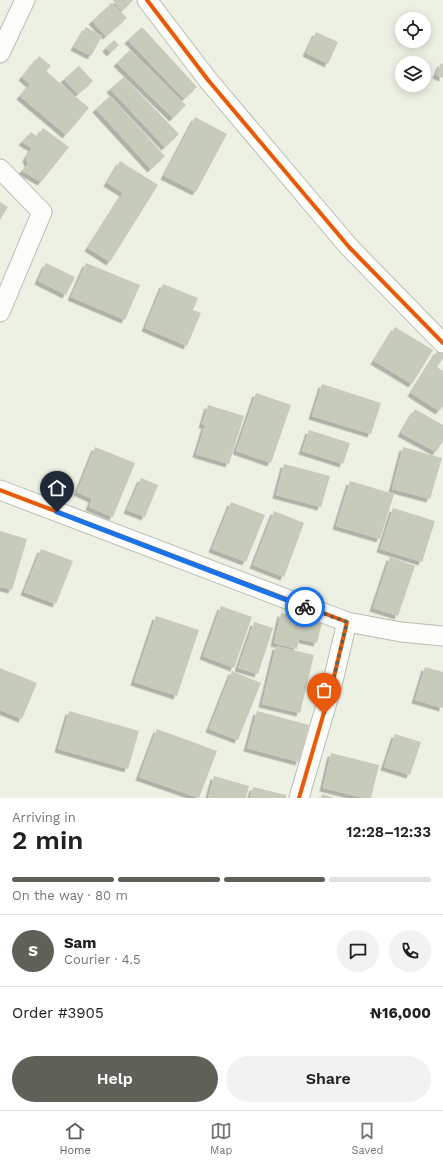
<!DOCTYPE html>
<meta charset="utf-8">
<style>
:root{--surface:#fff;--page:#f2f2f2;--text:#202124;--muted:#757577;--line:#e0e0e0;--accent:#5f6158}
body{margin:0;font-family:"Work Sans",sans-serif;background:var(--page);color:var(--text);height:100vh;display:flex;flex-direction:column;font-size:15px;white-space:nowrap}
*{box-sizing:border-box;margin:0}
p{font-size:13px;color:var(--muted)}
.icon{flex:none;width:22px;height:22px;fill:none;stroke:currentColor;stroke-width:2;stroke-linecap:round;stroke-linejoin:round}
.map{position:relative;height:798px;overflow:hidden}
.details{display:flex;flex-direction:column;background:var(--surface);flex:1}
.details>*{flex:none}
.fabs{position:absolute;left:395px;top:12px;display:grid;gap:8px}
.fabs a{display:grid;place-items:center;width:36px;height:36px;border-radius:50%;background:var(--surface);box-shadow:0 2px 10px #0003;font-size:20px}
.pin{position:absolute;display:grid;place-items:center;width:34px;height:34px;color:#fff;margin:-41px -17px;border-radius:50% 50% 50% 0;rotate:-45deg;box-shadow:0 0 4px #0007}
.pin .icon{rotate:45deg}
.courier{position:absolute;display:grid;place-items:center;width:40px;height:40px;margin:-20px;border:3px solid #1a73e8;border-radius:50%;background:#fff;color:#222;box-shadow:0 1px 5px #0007}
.head em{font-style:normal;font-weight:600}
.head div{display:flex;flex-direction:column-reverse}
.head{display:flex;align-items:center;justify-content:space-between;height:68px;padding:0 12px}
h1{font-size:26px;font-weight:600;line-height:30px}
.bar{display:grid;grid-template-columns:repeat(4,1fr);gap:6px 4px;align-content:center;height:48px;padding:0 12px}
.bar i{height:5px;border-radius:3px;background:var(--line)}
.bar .selected{background:var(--accent)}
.bar p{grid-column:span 4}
.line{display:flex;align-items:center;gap:10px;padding:0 12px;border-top:1px solid var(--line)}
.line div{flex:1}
.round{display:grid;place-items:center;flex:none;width:42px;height:42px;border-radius:21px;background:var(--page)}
.action{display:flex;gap:8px;margin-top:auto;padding:8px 12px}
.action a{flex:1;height:46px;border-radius:24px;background:var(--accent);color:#fff;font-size:16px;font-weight:600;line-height:46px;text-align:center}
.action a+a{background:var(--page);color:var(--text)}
.tabs{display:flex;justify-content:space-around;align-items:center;height:56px;border-top:1px solid var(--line);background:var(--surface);font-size:11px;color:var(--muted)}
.tabs a{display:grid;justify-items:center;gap:2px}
.tabs .selected{color:var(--accent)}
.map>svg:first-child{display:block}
.building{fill:#c7cbba;filter:url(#shadow)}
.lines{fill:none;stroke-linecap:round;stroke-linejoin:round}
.street-casing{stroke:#babdb3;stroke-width:21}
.street{stroke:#fcfdfb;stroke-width:19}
.cycleway-casing{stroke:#f0f6df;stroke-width:6}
.cycleway{stroke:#e8590c;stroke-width:4}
.done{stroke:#5f6158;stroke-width:4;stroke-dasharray:0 7.2}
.route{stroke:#1a73e8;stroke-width:5}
</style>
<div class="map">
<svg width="443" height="798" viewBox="0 0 443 798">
<defs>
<filter id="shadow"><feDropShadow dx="-3.5" dy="3.5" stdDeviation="0" flood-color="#0004"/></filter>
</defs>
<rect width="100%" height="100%" fill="#edf1e4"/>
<g class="building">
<polygon points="113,0 133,0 122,11 113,1"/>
<polygon points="112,3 127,18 106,36 92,21"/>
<polygon points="86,27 102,36 91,56 74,47"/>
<polygon points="142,27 197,87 184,99 128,40"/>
<polygon points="316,32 338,42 328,64 306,53"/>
<polygon points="114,40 119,45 110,53 106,48"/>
<polygon points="130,50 186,105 173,118 117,63"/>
<polygon points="39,56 51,66 46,71 89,108 66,135 20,96 30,84 22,77"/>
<polygon points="441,63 443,64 443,78 436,75"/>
<polygon points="79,66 93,81 78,94 64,79"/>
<polygon points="124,77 179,134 165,147 110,89"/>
<polygon points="110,96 165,156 151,169 96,109"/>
<polygon points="195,117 227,134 196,192 164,176"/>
<polygon points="43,128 69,147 41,182 22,171 28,164 26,158 32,148 22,142 31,132 37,137"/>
<polygon points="120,161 158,185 110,262 88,248 123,193 107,183"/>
<polygon points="0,202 8,207 0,220"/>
<polygon points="46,263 75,277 66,295 38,281"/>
<polygon points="86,263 140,285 125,320 71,297"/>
<polygon points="163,284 198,298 193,310 201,313 187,346 145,328"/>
<polygon points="395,327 433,350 412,384 374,361"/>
<polygon points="438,350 443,353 443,358 437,367 443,371 443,406 439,411 411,393"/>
<polygon points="322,384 381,403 371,434 312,416"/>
<polygon points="256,393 291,405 271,463 236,451"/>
<polygon points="208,405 244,416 229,464 196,454 205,425 202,425"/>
<polygon points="415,409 443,425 443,441 436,452 401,433"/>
<polygon points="309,430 350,443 343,464 302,451"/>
<polygon points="95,447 135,463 113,517 89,507 92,499 77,492"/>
<polygon points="403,447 442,458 430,499 392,489"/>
<polygon points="284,464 330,476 321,507 276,495"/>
<polygon points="141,478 158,485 145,517 127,510"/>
<polygon points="350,481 394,494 380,539 336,526"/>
<polygon points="231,502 265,515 246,562 212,549"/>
<polygon points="393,508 435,521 422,562 380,549"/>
<polygon points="274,511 304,523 284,577 253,565"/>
<polygon points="0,531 27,539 12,590 0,587"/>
<polygon points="41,549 73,561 56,604 24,592"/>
<polygon points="390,557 415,566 398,616 373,608"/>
<polygon points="221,606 252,617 234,668 203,656"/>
<polygon points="281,613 322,623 317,643 299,639 297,649 274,643"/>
<polygon points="156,616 199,630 177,696 134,682"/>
<polygon points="254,622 273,628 258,674 238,668"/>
<polygon points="276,646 314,655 300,713 262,704"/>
<polygon points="425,667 443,672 443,708 415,700"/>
<polygon points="0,668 37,683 22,719 0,710"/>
<polygon points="232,671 261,683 238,740 209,729"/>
<polygon points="69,711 139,731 128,769 58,749"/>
<polygon points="257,711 309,725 299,762 247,748"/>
<polygon points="157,729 217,751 199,798 139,777"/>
<polygon points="395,734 421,742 410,775 384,767"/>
<polygon points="331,753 379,765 371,798 364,798 323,788"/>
<polygon points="214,776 249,786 246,798 208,798"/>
<polygon points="253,787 286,795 286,798 250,798"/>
<polygon points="322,794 334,798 321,798"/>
</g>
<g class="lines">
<defs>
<g id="street">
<polyline points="147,0 208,80 349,247 443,343"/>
<polyline points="0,53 25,0"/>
<polyline points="0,169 42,212 0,312"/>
<polyline points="0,490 347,622 332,685 299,798"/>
<polyline points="347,622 401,632 443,636"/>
</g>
</defs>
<use href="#street" class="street-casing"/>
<use href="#street" class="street"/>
<defs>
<g id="cycleway">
<polyline points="147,0 208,80 349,247 443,343"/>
<polyline points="0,490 347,622 332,685 299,798"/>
</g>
</defs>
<use href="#cycleway" class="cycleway-casing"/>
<use href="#cycleway" class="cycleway"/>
</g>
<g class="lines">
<polyline class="done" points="305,607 347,622 332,685 324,714"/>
<polyline class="route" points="57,512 305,607"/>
</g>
</svg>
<div class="fabs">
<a><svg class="icon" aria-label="locate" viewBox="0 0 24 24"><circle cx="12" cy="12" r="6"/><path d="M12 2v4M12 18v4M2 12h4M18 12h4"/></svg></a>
<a><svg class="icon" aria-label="layers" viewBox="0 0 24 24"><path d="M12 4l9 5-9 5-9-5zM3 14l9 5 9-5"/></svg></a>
</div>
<div class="pin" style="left:324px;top:714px;background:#ea580c"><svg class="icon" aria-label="bag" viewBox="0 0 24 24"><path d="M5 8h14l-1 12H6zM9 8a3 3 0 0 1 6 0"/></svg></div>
<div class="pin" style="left:57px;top:512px;background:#1f2937"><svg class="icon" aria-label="home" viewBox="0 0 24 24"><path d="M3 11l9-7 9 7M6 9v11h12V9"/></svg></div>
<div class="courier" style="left:305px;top:607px"><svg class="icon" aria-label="bike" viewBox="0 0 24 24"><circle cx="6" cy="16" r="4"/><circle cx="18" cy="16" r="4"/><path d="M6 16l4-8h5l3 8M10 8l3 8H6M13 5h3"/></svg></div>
</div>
<section class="details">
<div class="head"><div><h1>2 min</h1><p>Arriving in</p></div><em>12:28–12:33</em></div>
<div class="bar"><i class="selected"></i><i class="selected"></i><i class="selected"></i><i></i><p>On the way · 80 m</p></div>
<div class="line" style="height:72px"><b class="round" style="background:var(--accent);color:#fff">S</b><div><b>Sam</b><p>Courier · 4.5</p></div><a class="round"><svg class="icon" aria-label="chat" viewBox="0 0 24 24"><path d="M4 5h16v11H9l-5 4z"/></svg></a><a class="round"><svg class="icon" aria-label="phone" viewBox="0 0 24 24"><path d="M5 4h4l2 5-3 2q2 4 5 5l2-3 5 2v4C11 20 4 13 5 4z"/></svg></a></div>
<div class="line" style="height:52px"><div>Order #3905</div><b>₦16,000</b></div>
<div class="action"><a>Help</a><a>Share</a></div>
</section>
<nav class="tabs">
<a class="selected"><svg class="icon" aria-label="home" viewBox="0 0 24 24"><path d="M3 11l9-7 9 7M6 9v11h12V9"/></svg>Home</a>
<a><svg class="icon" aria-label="map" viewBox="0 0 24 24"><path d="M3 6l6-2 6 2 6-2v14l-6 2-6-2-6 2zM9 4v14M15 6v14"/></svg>Map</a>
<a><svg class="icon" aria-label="saved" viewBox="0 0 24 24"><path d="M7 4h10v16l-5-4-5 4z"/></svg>Saved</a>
</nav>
